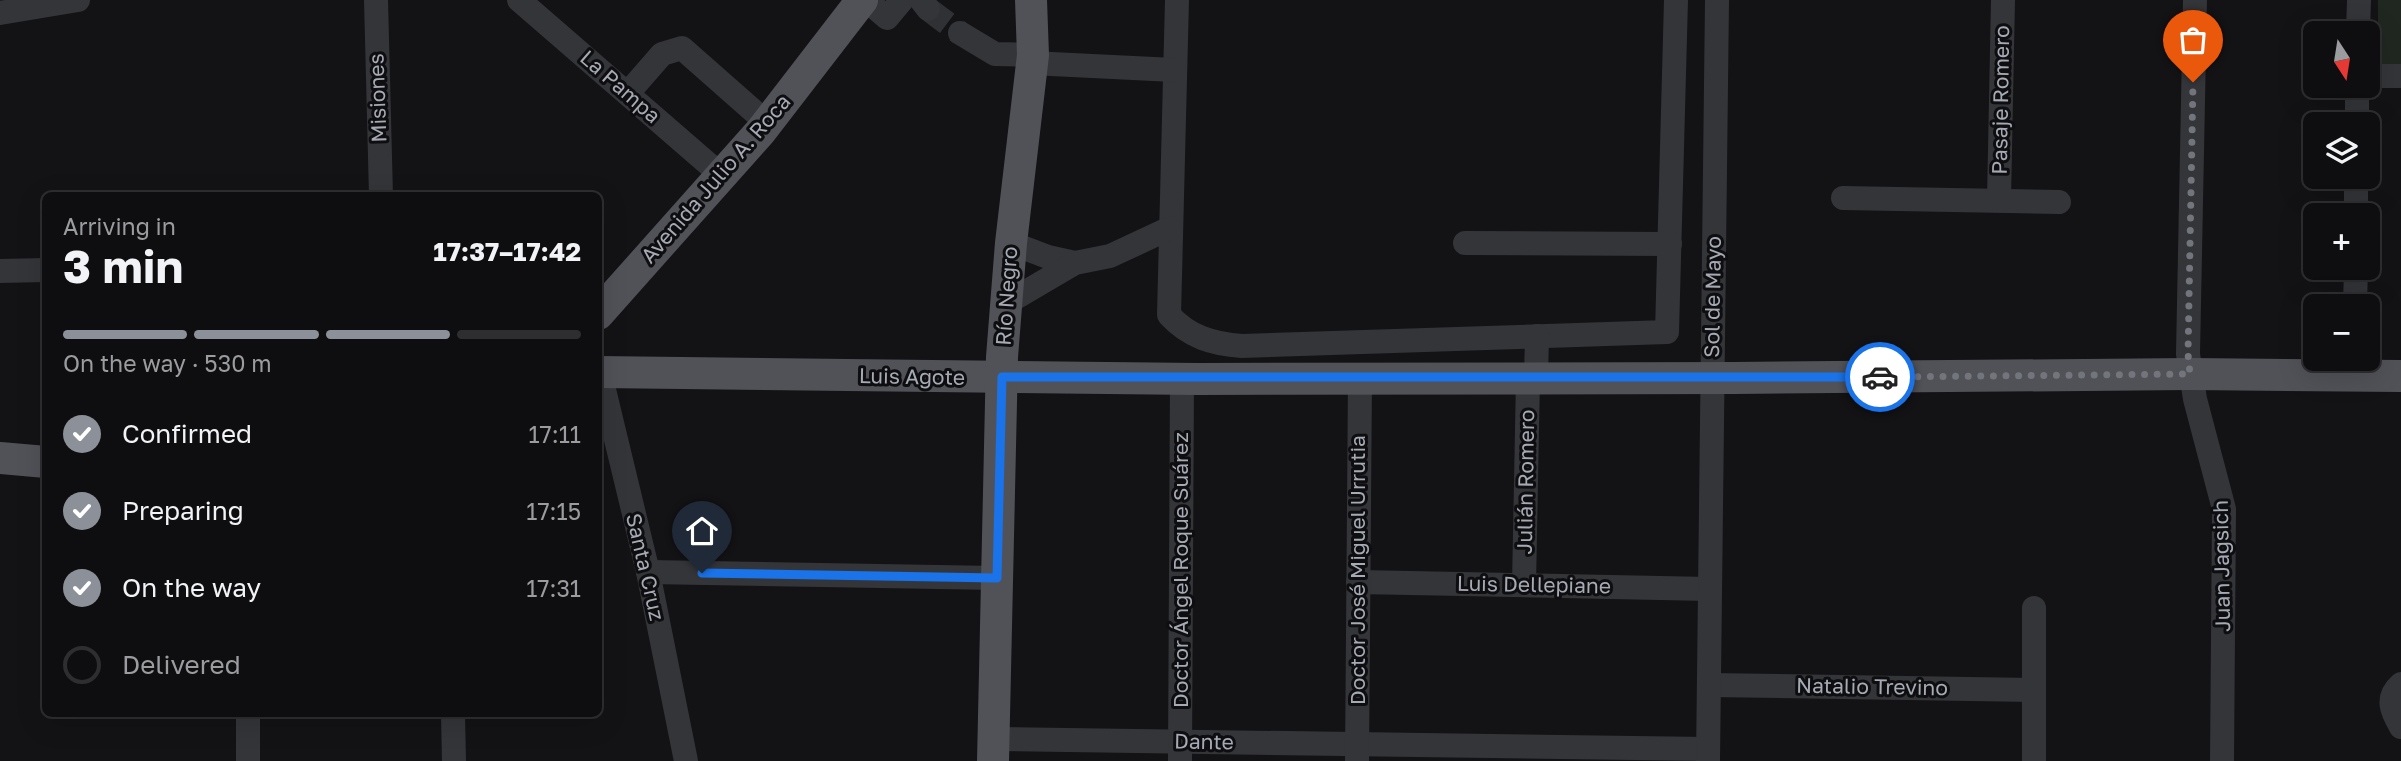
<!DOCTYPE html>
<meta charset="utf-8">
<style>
:root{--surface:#0e0e10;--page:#171719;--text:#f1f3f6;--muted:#9b9c9f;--line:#2e2e30;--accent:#8c9099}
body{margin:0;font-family:"Golos Text",sans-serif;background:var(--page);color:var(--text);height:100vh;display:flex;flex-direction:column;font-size:26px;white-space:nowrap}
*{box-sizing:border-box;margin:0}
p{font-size:23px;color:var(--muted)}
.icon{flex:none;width:38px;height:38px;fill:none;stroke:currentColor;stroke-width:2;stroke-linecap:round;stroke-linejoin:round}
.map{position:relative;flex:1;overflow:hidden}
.details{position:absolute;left:42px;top:192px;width:560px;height:525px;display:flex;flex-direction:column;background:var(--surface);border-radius:10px;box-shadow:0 7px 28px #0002,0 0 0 2px var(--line)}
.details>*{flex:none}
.needle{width:46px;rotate:168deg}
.controls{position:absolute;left:2303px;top:21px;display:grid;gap:14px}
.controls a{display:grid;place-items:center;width:77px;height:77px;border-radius:10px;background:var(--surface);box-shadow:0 7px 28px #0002,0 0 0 2px var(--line);font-size:35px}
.pin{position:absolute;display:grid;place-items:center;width:60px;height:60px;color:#fff;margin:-72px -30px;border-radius:50% 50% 50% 0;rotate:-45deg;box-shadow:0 0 7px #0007}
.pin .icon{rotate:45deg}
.courier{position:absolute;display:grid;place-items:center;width:70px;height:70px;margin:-35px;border:5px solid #1a73e8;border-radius:50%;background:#fff;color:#222;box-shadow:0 2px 9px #0007}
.head em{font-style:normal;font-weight:700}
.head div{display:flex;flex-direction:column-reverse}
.head{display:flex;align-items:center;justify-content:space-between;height:119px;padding:0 21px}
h1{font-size:46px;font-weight:700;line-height:52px}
.bar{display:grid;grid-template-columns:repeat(4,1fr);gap:10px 7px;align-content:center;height:84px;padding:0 21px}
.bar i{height:9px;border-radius:5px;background:var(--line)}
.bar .current{background:var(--accent)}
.bar p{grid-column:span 4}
ol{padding:0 21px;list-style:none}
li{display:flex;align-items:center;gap:21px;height:77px}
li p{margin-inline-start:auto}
li .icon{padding:7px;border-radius:50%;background:var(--accent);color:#fff;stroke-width:4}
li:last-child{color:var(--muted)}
li i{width:38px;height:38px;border:4px solid var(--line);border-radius:50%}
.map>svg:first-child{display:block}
.green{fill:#202720}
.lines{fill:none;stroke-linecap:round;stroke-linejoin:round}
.minor-tunnel{stroke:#303135;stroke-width:24;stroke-dasharray:24 12;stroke-linecap:butt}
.minor{stroke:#343539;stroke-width:24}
.major{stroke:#515258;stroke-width:32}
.done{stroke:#73757c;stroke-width:7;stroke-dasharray:0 12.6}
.route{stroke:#1a73e8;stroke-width:9}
.labels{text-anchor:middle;stroke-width:6;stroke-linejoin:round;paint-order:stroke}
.street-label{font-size:21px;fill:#a6aab4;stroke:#0e0e10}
</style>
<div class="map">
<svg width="2401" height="761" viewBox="0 0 2401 761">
<rect width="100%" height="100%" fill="#131315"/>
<rect class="green" x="2378" y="0" width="23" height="69"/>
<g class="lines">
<polyline class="minor-tunnel" points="928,9 960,33"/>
<g class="minor">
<polyline points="376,0 381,196"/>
<polyline points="519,0 721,175"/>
<polyline points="866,0 887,18 902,0"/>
<polyline points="921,0 928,9"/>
<path d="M1177,0l-8,315c20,22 44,29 73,31l425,-14 9,-332"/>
<polyline points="2195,0 2188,354 2195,399 2224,509 2222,761"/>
<polyline points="0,13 78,0"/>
<polyline points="960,33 995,54 1033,55"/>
<polyline points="2358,33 2359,0"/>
<polyline points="1031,63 1174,70"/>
<polyline points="2368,76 2401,76"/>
<polyline points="628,93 662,54 682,48 767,123"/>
<polyline points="2357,124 2357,86"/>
<polyline points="1843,198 2059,202"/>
<polyline points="1999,199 2003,0"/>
<polyline points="2356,215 2356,177"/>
<polyline points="1011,243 1048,257 1075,263"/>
<polyline points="1465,243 1670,244"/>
<polyline points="0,271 46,270"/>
<polyline points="1005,304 1075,263 1110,256 1170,228"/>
<polyline points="2355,306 2356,268"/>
<polyline points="600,373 648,572 686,761"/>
<polyline points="1536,378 1537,336"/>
<polyline points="648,572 997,578"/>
<polyline points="1358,582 1710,589"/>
<polyline points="1524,585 1528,378"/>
<path d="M2401,684c-16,14 -9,28 0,43"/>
<polyline points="1709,685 2034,690"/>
<polyline points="248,714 248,761"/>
<polyline points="453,714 454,761"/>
<polyline points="993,739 1708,749"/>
<polyline points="1357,760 1360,378"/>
<polyline points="1180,761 1182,378"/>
<polyline points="1708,761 1717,0"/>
<polyline points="2034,761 2034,608"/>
</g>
<g class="major">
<polyline points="598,314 761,131 862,0"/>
<polyline points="598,372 1198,379 1734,378 2190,374 2401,376"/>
<polyline points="0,458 46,462"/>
<polyline points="993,761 1002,357 1011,243 1033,55 1031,0"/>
</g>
</g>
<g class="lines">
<polyline class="done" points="1880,377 2190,374 2188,354 2193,82"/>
<polyline class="route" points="702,573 997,578 1002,377 1880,377"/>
</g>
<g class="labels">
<g class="street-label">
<text transform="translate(620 87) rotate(41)" y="7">La Pampa</text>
<text transform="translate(378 98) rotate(-92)" y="7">Misiones</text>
<text transform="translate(2001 100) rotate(-89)" y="7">Pasaje Romero</text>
<text transform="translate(716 179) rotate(-49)" y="7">Avenida Julio A. Roca</text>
<text transform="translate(1007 296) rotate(-86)" y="7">Río Negro</text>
<text transform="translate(1713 297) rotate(-89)" y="7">Sol de Mayo</text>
<text transform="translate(912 377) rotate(1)" y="7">Luis Agote</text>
<text transform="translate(1526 482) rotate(-89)" y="7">Julián Romero</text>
<text transform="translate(2222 566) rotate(-91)" y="7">Juan Jagsich</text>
<text transform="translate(645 567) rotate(77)" y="7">Santa Cruz</text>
<text transform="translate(1181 570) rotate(-90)" y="7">Doctor Ángel Roque Suárez</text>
<text transform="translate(1358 570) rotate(-90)" y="7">Doctor José Miguel Urrutia</text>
<text transform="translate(1534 585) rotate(1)" y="7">Luis Dellepiane</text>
<text transform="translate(1872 687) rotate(1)" y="7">Natalio Trevino</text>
<text transform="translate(1204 742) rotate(1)" y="7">Dante</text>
</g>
</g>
</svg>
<div class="controls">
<a><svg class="needle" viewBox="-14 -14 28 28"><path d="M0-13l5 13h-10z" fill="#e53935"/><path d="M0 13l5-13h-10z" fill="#9b9c9f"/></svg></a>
<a><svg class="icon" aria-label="layers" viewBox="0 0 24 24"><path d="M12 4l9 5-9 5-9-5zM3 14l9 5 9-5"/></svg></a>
<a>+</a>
<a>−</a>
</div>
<div class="pin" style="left:2193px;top:82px;background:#ea580c"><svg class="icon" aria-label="bag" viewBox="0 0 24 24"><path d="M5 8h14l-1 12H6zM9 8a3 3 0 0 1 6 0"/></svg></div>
<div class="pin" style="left:702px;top:573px;background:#1f2937"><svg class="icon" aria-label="home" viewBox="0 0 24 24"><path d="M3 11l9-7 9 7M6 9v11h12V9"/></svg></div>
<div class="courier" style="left:1880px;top:377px"><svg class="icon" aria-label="car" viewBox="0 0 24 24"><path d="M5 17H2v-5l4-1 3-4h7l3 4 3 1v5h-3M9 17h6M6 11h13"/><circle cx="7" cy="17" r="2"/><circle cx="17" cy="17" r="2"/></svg></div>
<section class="details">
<div class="head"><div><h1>3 min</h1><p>Arriving in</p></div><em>17:37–17:42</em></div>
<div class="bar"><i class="current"></i><i class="current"></i><i class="current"></i><i></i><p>On the way · 530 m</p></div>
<ol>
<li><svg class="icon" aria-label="check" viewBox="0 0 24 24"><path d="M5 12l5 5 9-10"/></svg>Confirmed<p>17:11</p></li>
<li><svg class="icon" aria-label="check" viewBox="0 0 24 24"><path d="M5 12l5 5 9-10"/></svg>Preparing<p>17:15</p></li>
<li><svg class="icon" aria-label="check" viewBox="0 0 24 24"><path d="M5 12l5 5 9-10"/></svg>On the way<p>17:31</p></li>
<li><i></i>Delivered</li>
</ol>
</section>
</div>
